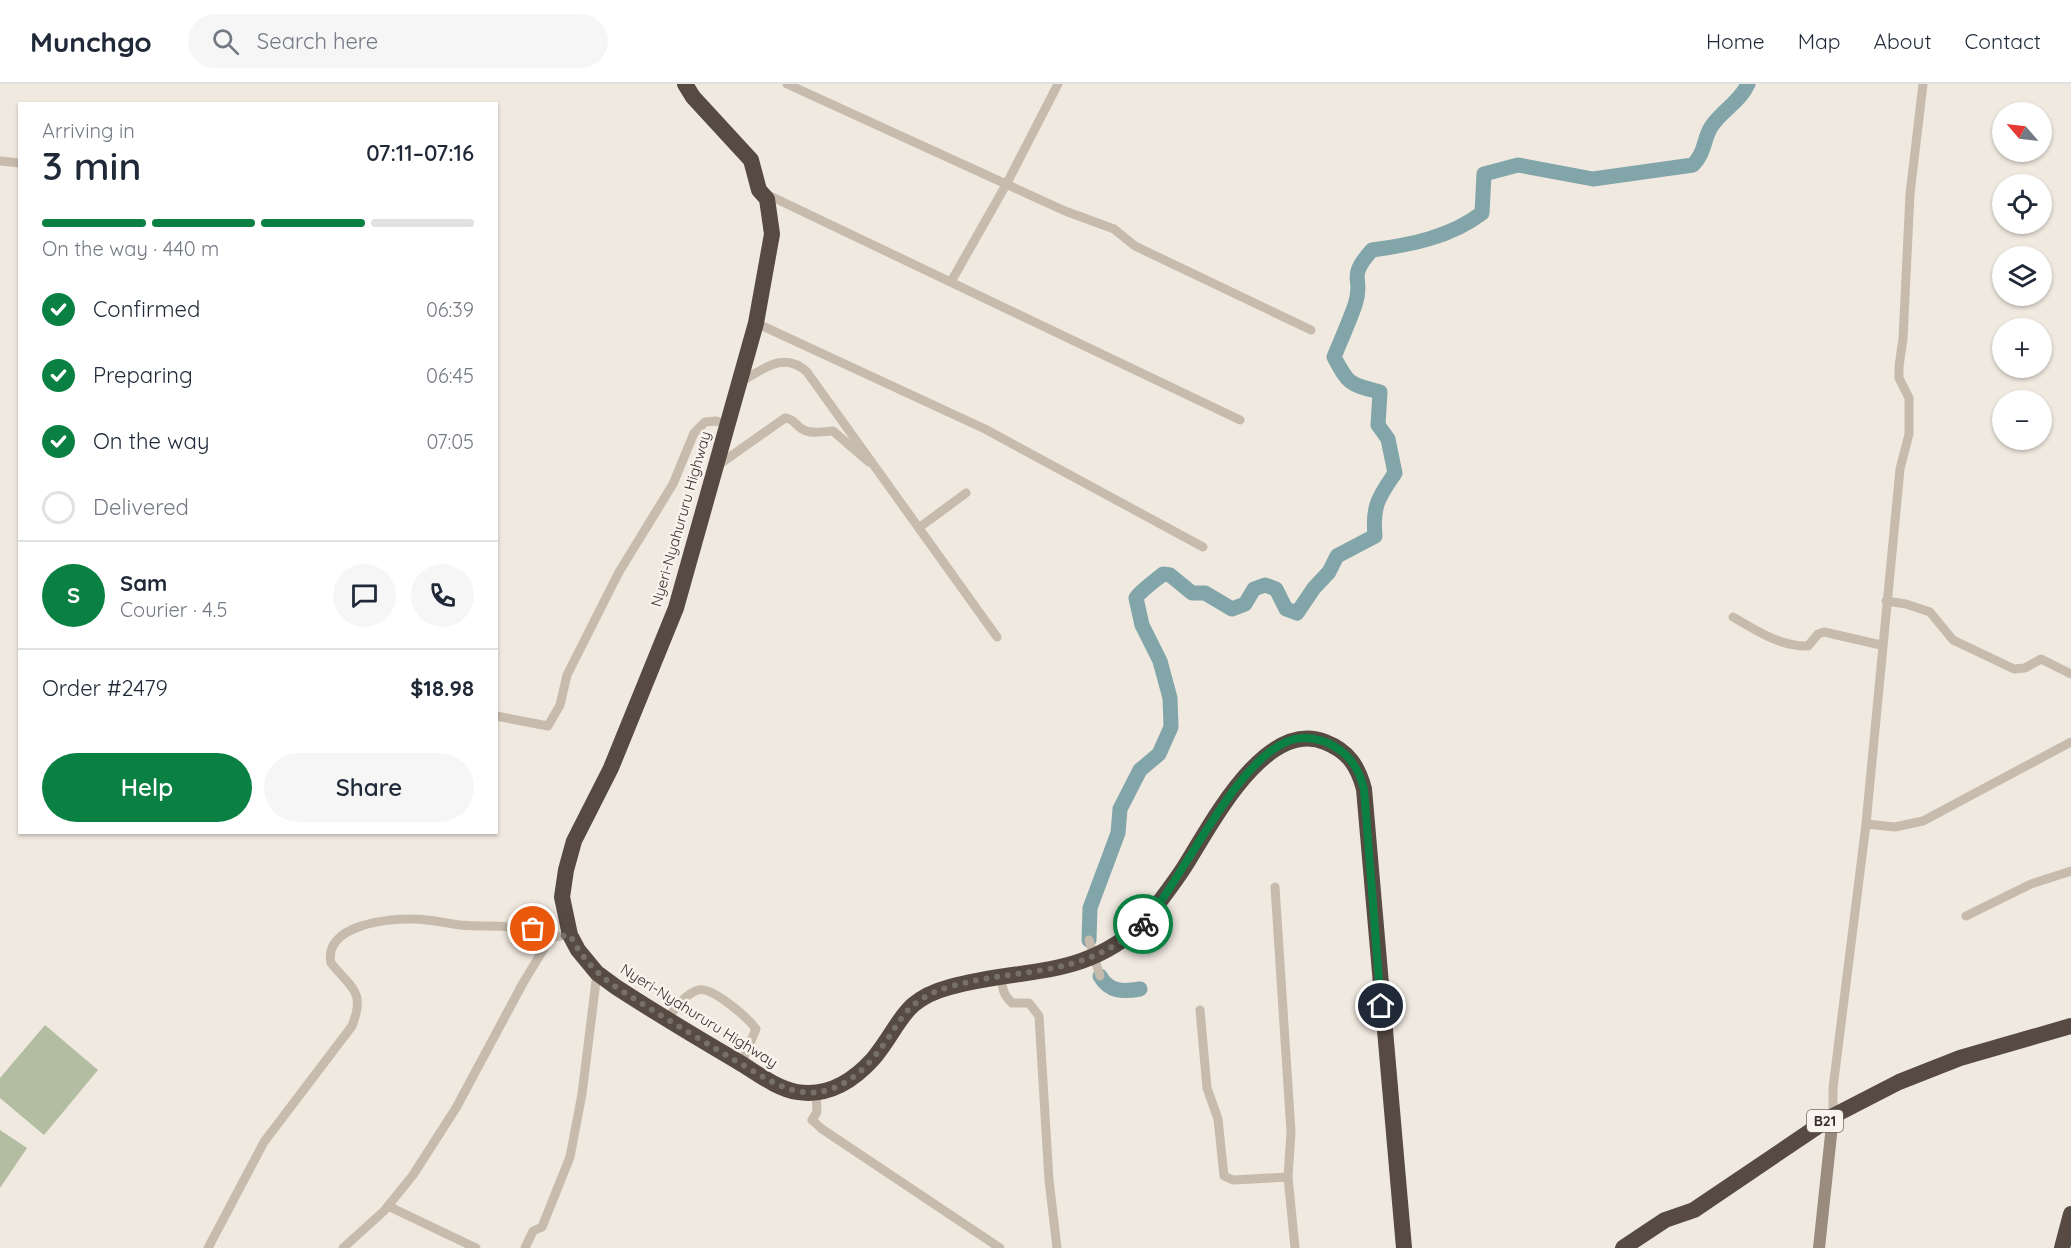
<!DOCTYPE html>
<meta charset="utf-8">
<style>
:root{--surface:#fff;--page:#f6f6f7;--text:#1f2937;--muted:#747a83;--line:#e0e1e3;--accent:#0b8043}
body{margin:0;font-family:Quicksand,sans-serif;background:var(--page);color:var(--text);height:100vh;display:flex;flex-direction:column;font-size:22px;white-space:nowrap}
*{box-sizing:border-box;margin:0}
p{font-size:20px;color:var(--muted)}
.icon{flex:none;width:33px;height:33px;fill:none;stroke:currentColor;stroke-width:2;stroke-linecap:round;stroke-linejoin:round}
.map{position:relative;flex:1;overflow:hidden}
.side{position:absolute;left:18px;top:18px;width:480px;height:732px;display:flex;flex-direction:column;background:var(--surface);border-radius:0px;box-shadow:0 2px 4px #0004}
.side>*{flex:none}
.needle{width:39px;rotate:298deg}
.buttons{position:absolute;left:1992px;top:18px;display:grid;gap:12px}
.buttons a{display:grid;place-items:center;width:60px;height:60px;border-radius:50%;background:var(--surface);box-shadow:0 2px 4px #0004;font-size:30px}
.pin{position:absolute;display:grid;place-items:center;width:51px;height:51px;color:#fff;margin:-26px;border:3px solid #fff;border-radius:50%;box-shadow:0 2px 6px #0007}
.courier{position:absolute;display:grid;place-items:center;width:60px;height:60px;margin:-30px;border:4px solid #0b8043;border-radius:50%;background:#fff;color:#222;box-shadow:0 2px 8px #0007}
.overview em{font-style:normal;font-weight:600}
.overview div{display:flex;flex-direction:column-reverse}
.overview{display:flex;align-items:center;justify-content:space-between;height:102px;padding:0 24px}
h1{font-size:39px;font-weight:600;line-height:45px}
.bar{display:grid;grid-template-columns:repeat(4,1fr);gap:9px 6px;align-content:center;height:72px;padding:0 24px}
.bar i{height:8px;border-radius:4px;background:var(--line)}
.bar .selected{background:var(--accent)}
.bar p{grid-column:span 4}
.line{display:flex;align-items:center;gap:15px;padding:0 24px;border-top:2px solid var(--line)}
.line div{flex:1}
.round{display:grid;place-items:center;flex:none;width:63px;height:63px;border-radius:32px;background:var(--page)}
ol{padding:0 24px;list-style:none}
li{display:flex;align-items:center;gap:18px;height:66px}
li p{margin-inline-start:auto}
li .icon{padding:6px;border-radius:50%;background:var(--accent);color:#fff;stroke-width:4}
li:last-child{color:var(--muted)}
li i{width:33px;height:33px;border:3px solid var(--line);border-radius:50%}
.button{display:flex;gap:12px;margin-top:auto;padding:12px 24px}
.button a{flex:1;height:69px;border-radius:36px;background:var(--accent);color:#fff;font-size:24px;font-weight:600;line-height:69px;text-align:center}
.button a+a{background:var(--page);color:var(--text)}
header{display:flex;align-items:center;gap:36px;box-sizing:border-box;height:84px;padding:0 30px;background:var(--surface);border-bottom:2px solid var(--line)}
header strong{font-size:28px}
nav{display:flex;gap:33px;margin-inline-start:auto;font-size:21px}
.search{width:420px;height:54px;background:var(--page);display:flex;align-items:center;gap:15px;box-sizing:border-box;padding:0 21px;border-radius:33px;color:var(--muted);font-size:22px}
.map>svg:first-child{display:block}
.green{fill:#b2bda1}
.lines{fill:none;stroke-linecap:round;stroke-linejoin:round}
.river{stroke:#82a5aa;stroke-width:15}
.street{stroke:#c7bbad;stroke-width:9}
.secondary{stroke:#9a8b7f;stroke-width:12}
.highway{stroke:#564a43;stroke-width:16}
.done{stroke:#77706a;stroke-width:6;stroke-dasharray:0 10.8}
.route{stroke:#0b8043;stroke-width:8}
.labels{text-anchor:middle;stroke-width:5;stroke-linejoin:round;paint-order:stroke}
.shield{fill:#f8f3ec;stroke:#706a65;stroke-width:1.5}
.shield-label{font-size:14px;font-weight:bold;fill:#362f2b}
.street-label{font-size:15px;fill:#362f2b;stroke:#f8f3ec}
</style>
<header>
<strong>Munchgo</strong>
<div class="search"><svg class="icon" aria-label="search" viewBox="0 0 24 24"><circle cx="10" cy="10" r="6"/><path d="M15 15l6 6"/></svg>Search here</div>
<nav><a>Home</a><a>Map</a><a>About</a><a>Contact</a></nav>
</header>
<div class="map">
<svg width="2071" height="1164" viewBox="0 0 2071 1164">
<rect width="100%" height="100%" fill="#f0e9e0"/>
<g class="green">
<polygon points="45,941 98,986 44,1051 0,1014 0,994"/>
<polygon points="0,1046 27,1064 0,1104"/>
</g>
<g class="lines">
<g class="river">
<path d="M1089,856l1,-32 28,-75 2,-24 20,-39 19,-16 12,-27 -1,-29 -10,-37 -18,-36 -6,-27c4,-7 20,-18 27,-24l7,1 22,18h13l27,16 13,-5 9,-15 11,-4 11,4 10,20 11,4 17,-25 15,-16 8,-16 38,-20c-3,-31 4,-39 20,-63l-7,-34 -10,-14 2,-33c-31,-8 -31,-7 -46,-35 7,-17 15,-35 21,-52 10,-28 -10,-25 17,-55 38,-5 79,-13 110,-37l2,-39 34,-9 75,14 100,-14c13,-14 10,-25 18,-38 11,-17 29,-25 37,-43"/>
<path d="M1100,892c9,16 23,16 40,13"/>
</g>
<g class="street">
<polyline points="787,0 1065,127 1114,145 1135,162 1311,246"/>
<polyline points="0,77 20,79"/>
<polyline points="766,110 1240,336"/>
<polyline points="952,196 1007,99 1058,0"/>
<polyline points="756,239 985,345 1203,463"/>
<path d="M739,299c23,-13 45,-33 68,-11l190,265"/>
<path d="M717,382l68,-48c10,1 10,7 17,11 9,6 22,2 31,2l36,31"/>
<polyline points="920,443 966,409"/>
<polyline points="1886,517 1906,520 1930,528 1953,556 2014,585 2025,584 2041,575 2071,590"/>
<path d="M1733,533c22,13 48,30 75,29l10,-12 6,-2 57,13"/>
<polyline points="496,632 548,642 560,621 567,591 619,488 673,400 694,349 705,338 716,337 726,340"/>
<polyline points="1866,740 1895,743 1923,737 2071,658"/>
<polyline points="1275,803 1291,1048 1288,1093 1295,1164"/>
<polyline points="1966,832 2031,800 2071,787"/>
<polyline points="1089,856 1100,892"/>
<path d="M1002,894c0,12 2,17 10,25h17l10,13 10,164 8,68"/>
<polyline points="1200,926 1207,1004 1218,1035 1224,1092 1233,1096 1288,1093"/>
<path d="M667,935c8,-10 18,-25 31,-29 14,-4 50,28 58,39l-15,35"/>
<polyline points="816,1007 817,1028 812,1036 822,1045 1000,1164"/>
<polyline points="1833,1032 1833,1004 1866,740 1900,385 1909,350 1909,314 1899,294 1899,282 1903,255 1910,110 1923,0"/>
<polyline points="388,1122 476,1164"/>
<path d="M208,1164l56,-106 88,-116c14,-35 -1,-38 -21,-63 -8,-38 58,-45 83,-44 15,0 31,4 46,6 23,2 47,0 70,4 7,1 14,7 22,8 5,0 12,-2 18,-2"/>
<polyline points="343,1164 384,1127 413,1091 456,1024 523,899 551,853"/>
<polyline points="525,1164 533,1147 542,1143 570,1073 582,1010 597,889"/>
</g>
<polyline class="secondary" points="1819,1164 1833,1032"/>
<g class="highway">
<path d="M685,0l8,13 58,63 8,30 8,9 5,35 -16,89 -80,285 -65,160 -37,73 -8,29 -4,27 8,38 8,15 19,23 19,14c40,26 80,50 121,74 19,11 38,27 60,31 31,5 57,-12 76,-33 29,-35 28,-59 77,-72 76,-21 131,-6 195,-65 13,-19 28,-37 40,-56 26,-41 80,-148 140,-124 23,9 33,24 39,47l40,459"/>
<polyline points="1623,1164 1665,1136 1694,1126 1833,1032 1899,998 1960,974 2071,942"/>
<polyline points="2062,1164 2071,1130"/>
</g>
</g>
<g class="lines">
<path class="done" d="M533,845l18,8 19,-2c11,22 26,38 46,52 40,26 80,50 120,74 20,11 38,25 61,30 29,7 57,-10 75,-32 30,-33 27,-57 77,-72 72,-21 133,-7 194,-63"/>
<path class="route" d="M1143,840c42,-47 89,-158 143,-182 13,-6 26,-5 40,0 22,10 32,24 38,47l17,217"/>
</g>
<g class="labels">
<rect class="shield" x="1807" y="1026" width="36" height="22" rx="4.5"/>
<g class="shield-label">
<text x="1825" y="1042">B21</text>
</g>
<g class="street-label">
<text transform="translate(681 435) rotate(-74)" y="5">Nyeri-Nyahururu Highway</text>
<text transform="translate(699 932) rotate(32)" y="5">Nyeri-Nyahururu Highway</text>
</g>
</g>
</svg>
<div class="buttons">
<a><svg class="needle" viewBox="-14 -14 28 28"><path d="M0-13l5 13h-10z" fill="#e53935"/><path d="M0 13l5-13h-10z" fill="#747a83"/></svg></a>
<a><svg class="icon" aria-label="locate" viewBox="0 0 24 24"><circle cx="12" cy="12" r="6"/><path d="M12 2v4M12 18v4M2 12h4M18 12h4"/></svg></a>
<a><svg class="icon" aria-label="layers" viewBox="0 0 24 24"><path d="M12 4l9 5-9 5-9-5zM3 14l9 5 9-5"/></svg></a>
<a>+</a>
<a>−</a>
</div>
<div class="pin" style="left:533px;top:845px;background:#ea580c"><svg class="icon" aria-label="bag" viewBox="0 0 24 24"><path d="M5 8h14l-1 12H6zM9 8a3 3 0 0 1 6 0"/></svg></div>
<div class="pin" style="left:1381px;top:922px;background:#1f2937"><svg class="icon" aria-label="home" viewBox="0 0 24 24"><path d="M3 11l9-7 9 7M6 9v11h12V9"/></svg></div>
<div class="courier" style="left:1143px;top:840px"><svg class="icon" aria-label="bike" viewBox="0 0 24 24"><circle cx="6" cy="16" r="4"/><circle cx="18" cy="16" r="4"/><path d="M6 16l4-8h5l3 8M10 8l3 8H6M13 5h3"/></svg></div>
<section class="side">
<div class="overview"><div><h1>3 min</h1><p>Arriving in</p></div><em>07:11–07:16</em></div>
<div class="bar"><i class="selected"></i><i class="selected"></i><i class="selected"></i><i></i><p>On the way · 440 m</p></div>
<ol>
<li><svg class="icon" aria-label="check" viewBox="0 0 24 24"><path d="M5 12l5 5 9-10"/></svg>Confirmed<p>06:39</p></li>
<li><svg class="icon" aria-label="check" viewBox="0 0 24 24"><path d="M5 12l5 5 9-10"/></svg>Preparing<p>06:45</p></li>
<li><svg class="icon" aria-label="check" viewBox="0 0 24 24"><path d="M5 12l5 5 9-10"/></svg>On the way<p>07:05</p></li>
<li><i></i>Delivered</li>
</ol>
<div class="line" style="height:108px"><b class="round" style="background:var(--accent);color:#fff">S</b><div><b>Sam</b><p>Courier · 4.5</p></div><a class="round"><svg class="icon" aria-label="chat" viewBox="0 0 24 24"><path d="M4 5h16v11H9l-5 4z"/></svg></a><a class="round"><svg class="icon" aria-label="phone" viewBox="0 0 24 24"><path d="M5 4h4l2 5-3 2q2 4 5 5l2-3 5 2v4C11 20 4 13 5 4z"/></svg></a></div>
<div class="line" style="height:78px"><div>Order #2479</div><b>$18.98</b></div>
<div class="button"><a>Help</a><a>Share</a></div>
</section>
</div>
